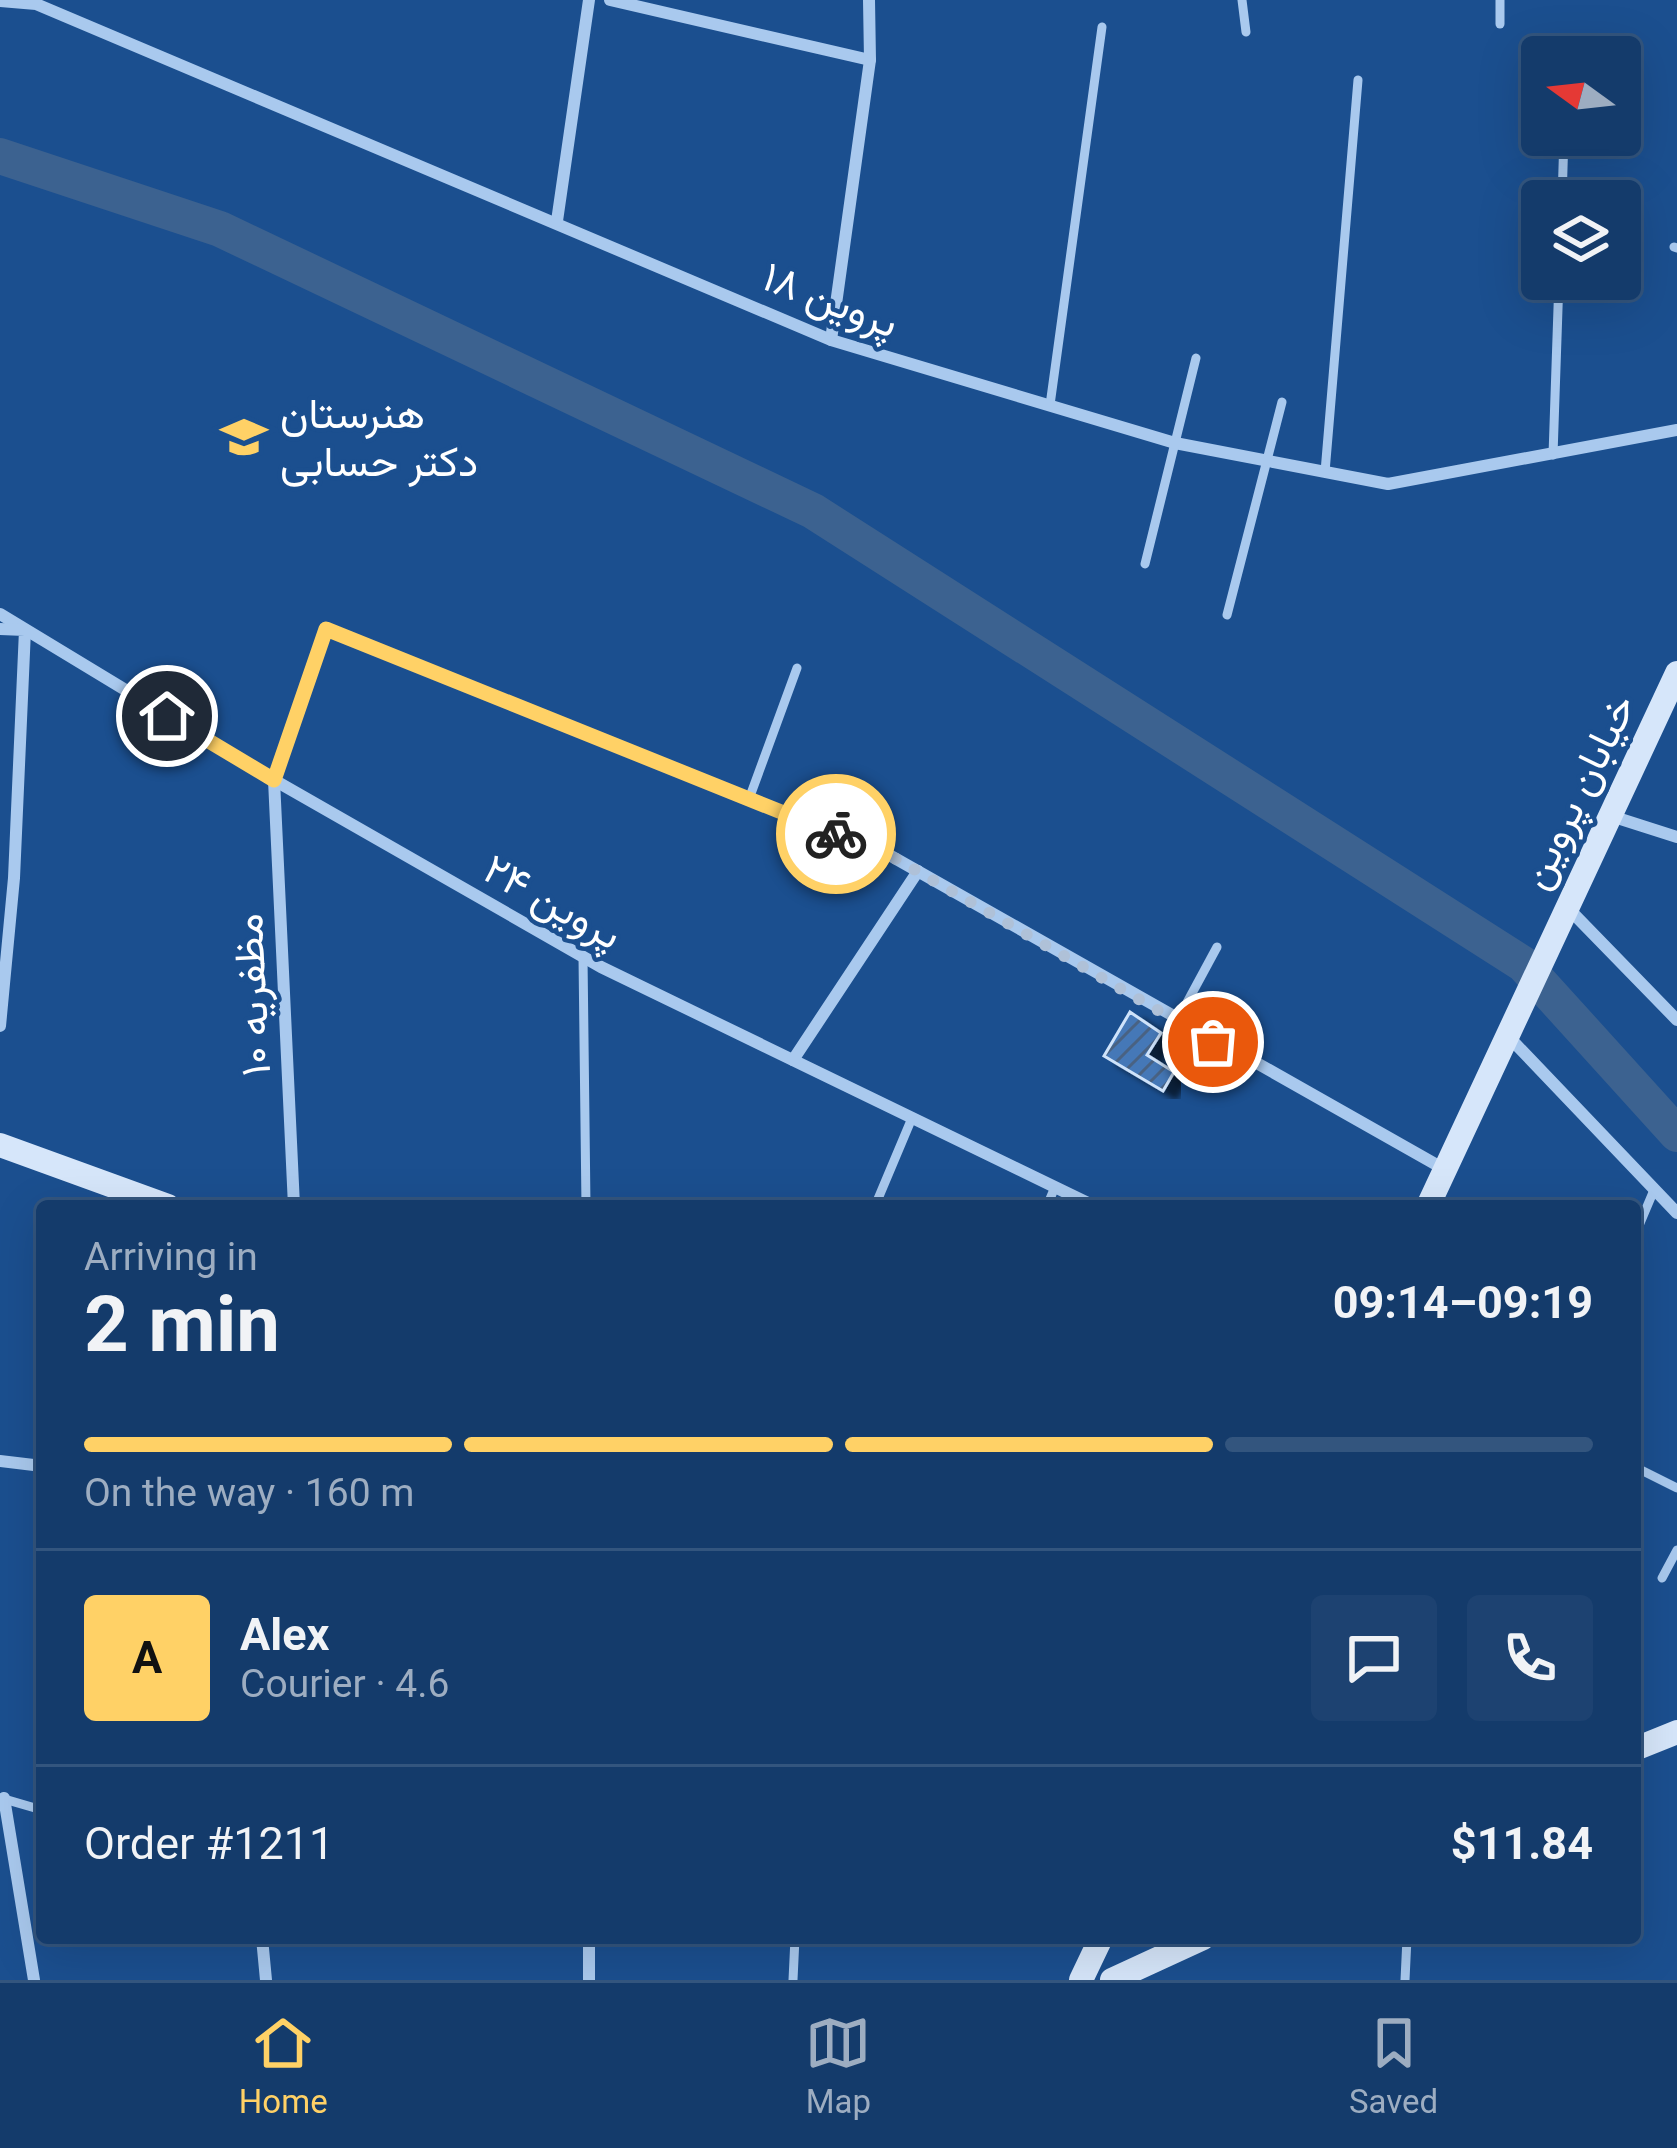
<!DOCTYPE html>
<meta charset="utf-8">
<style>
:root{--surface:#143b6b;--page:#1d4271;--text:#f1f3f6;--muted:#9dadc1;--line:#33557e;--accent:#ffd166}
body{margin:0;font-family:Roboto,Vazirmatn,sans-serif;background:var(--page);color:var(--text);height:100vh;display:flex;flex-direction:column;font-size:45px;white-space:nowrap}
*{box-sizing:border-box;margin:0}
p{font-size:39px;color:var(--muted)}
.icon{flex:none;width:66px;height:66px;fill:none;stroke:currentColor;stroke-width:2;stroke-linecap:round;stroke-linejoin:round}
.map{position:relative;flex:1;overflow:hidden}
.side{position:absolute;left:36px;top:1200px;width:1605px;height:744px;display:flex;flex-direction:column;background:var(--surface);border-radius:12px;box-shadow:0 12px 48px #0002,0 0 0 3px var(--line)}
.side>*{flex:none}
.needle{width:78px;rotate:285deg}
.tools{position:absolute;left:1521px;top:36px;display:grid;gap:24px}
.tools a{display:grid;place-items:center;width:120px;height:120px;border-radius:12px;background:var(--surface);box-shadow:0 12px 48px #0002,0 0 0 3px var(--line);font-size:60px}
.pin{position:absolute;display:grid;place-items:center;width:102px;height:102px;color:#fff;margin:-51px;border:6px solid #fff;border-radius:50%;box-shadow:0 3px 12px #0007}
.courier{position:absolute;display:grid;place-items:center;width:120px;height:120px;margin:-60px;border:9px solid #ffd166;border-radius:50%;background:#fff;color:#222;box-shadow:0 3px 15px #0007}
.overview em{font-style:normal;font-weight:700}
.overview div{display:flex;flex-direction:column-reverse}
.overview{display:flex;align-items:center;justify-content:space-between;height:204px;padding:0 48px}
h1{font-size:78px;font-weight:700;line-height:90px}
.bar{display:grid;grid-template-columns:repeat(4,1fr);gap:18px 12px;align-content:center;height:144px;padding:0 48px}
.bar i{height:15px;border-radius:9px;background:var(--line)}
.bar .active{background:var(--accent)}
.bar p{grid-column:span 4}
.line{display:flex;align-items:center;gap:30px;padding:0 48px;border-top:3px solid var(--line)}
.line div{flex:1}
.round{display:grid;place-items:center;flex:none;width:126px;height:126px;border-radius:12px;background:var(--page)}
.menu{display:flex;justify-content:space-around;align-items:center;height:168px;border-top:3px solid var(--line);background:var(--surface);font-size:33px;color:var(--muted)}
.menu a{display:grid;justify-items:center;gap:6px}
.menu .active{color:var(--accent)}
.map>svg:first-child{display:block}
.lines{fill:none;stroke-linecap:round;stroke-linejoin:round}
.canal{stroke:#3c6290;stroke-width:36}
.building{fill:url(#building-hatch);stroke:#cfe3fa;stroke-width:3;filter:url(#shadow)}
.lane{stroke:#a9c9ee;stroke-width:9}
.street{stroke:#a9c9ee;stroke-width:12}
.secondary{stroke:#d6e6fa;stroke-width:24}
.done{stroke:#afc1d8;stroke-width:12;stroke-dasharray:0 21.6}
.route{stroke:#ffd166;stroke-width:15}
.labels{text-anchor:middle;stroke-width:9;stroke-linejoin:round;paint-order:stroke}
.street-label{font-size:42px;fill:#fff;stroke:#1b4f8f}
.poi-label{font-size:42px;fill:#fff;stroke:#1b4f8f;text-anchor:start}
</style>
<div class="map">
<svg width="1677" height="1980" viewBox="0 0 1677 1980">
<defs>
<pattern id="building-hatch" width="6" height="6" patternUnits="userSpaceOnUse" patternTransform="scale(3)"><rect width="6" height="6" fill="#4478b7"/><path d="M-1 1l2-2M0 6l6-6M5 7l2-2" fill="none" stroke="#486282"/></pattern>
<filter id="shadow"><feDropShadow dx="13" dy="8" stdDeviation="3" flood-color="#0009"/></filter>
</defs>
<rect width="100%" height="100%" fill="#1b4f8f"/>
<g class="lines">
<polyline class="canal" points="0,156 220,229 813,511 1523,964 1677,1134"/>
</g>
<polygon class="building" points="1130,1012 1161,1033 1147,1055 1174,1072 1163,1091 1104,1056"/>
<g class="lines">
<g class="lane">
<polyline points="1242,0 1246,32"/>
<polyline points="1500,0 1500,24"/>
<polyline points="1562,201 1564,135"/>
<polyline points="1674,247 1677,248"/>
<polyline points="1050,405 1102,27"/>
<polyline points="1553,455 1559,279"/>
<polyline points="1325,472 1358,80"/>
<polyline points="1145,564 1196,358"/>
<polyline points="1227,615 1282,402"/>
<polyline points="749,799 797,668"/>
<polyline points="583,957 586,1206"/>
<polyline points="1177,1021 1217,947"/>
<polyline points="875,1206 912,1118"/>
<polyline points="1047,1206 1055,1187"/>
<polyline points="1635,1235 1654,1190"/>
<polyline points="1635,1467 1677,1488"/>
<polyline points="1662,1578 1677,1550"/>
<polyline points="1,1798 42,1810"/>
<polyline points="793,1980 795,1938"/>
<polyline points="1405,1980 1407,1938"/>
</g>
<g class="street">
<polyline points="610,0 870,60"/>
<polyline points="0,1 36,4 831,340 1175,443 1388,484 1677,430"/>
<polyline points="557,221 589,0"/>
<polyline points="831,340 870,60 869,0"/>
<polyline points="0,614 274,780 601,967 1094,1206"/>
<polyline points="0,629 25,630 14,878 0,1026"/>
<polyline points="1608,815 1677,837"/>
<polyline points="1565,905 1677,1020"/>
<polyline points="1507,1035 1677,1213"/>
<polyline points="793,1060 918,871"/>
<polyline points="294,1206 274,780 326,629 891,856 1444,1169"/>
<polyline points="0,1461 42,1466"/>
<polyline points="4,1798 34,1980"/>
<polyline points="262,1938 266,1980"/>
<polyline points="589,1938 589,1980"/>
</g>
<g class="secondary">
<polyline points="0,1145 168,1206"/>
<polyline points="1428,1206 1677,673"/>
<polyline points="1635,1749 1677,1732"/>
<polyline points="1081,1980 1101,1938"/>
<polyline points="1112,1980 1203,1938"/>
</g>
</g>
<g class="lines">
<polyline class="done" points="836,834 891,856 1213,1042"/>
<polyline class="route" points="167,716 274,780 326,629 836,834"/>
</g>
<defs>
<symbol id="school-bare" viewBox="-9 -9 18 18"><path d="M0-5L7-2L0 1L-7-2ZM-4 1L0 2.5L4 1V4Q0 6-4 4Z" fill="#ffd166" stroke="#1b4f8f" stroke-width="2.5" paint-order="stroke"/></symbol>
</defs>
<g fill-rule="evenodd">
<use href="#school-bare" x="211" y="404" width="66" height="66"/>
</g>
<g class="labels">
<g class="street-label">
<text transform="translate(831 299) rotate(21)" y="15">پروین ۱۸</text>
<text transform="translate(1577 791) rotate(-64)" y="15">خیابان پروین</text>
<text transform="translate(553 901) rotate(29)" y="15">پروین ۲۴</text>
<text transform="translate(251 995) rotate(-93)" y="15">مظفریه ۱۰</text>
</g>
<g class="poi-label">
<text x="280" y="428">هنرستان<tspan x="280" dy="48">دکتر حسابی</tspan></text>
</g>
</g>
</svg>
<div class="tools">
<a><svg class="needle" viewBox="-14 -14 28 28"><path d="M0-13l5 13h-10z" fill="#e53935"/><path d="M0 13l5-13h-10z" fill="#9dadc1"/></svg></a>
<a><svg class="icon" aria-label="layers" viewBox="0 0 24 24"><path d="M12 4l9 5-9 5-9-5zM3 14l9 5 9-5"/></svg></a>
</div>
<div class="pin" style="left:1213px;top:1042px;background:#ea580c"><svg class="icon" aria-label="bag" viewBox="0 0 24 24"><path d="M5 8h14l-1 12H6zM9 8a3 3 0 0 1 6 0"/></svg></div>
<div class="pin" style="left:167px;top:716px;background:#1f2937"><svg class="icon" aria-label="home" viewBox="0 0 24 24"><path d="M3 11l9-7 9 7M6 9v11h12V9"/></svg></div>
<div class="courier" style="left:836px;top:834px"><svg class="icon" aria-label="bike" viewBox="0 0 24 24"><circle cx="6" cy="16" r="4"/><circle cx="18" cy="16" r="4"/><path d="M6 16l4-8h5l3 8M10 8l3 8H6M13 5h3"/></svg></div>
<section class="side">
<div class="overview"><div><h1>2 min</h1><p>Arriving in</p></div><em>09:14–09:19</em></div>
<div class="bar"><i class="active"></i><i class="active"></i><i class="active"></i><i></i><p>On the way · 160 m</p></div>
<div class="line" style="height:216px"><b class="round" style="background:var(--accent);color:#111">A</b><div><b>Alex</b><p>Courier · 4.6</p></div><a class="round"><svg class="icon" aria-label="chat" viewBox="0 0 24 24"><path d="M4 5h16v11H9l-5 4z"/></svg></a><a class="round"><svg class="icon" aria-label="phone" viewBox="0 0 24 24"><path d="M5 4h4l2 5-3 2q2 4 5 5l2-3 5 2v4C11 20 4 13 5 4z"/></svg></a></div>
<div class="line" style="height:156px"><div>Order #1211</div><b>$11.84</b></div>
</section>
</div>
<nav class="menu">
<a class="active"><svg class="icon" aria-label="home" viewBox="0 0 24 24"><path d="M3 11l9-7 9 7M6 9v11h12V9"/></svg>Home</a>
<a><svg class="icon" aria-label="map" viewBox="0 0 24 24"><path d="M3 6l6-2 6 2 6-2v14l-6 2-6-2-6 2zM9 4v14M15 6v14"/></svg>Map</a>
<a><svg class="icon" aria-label="saved" viewBox="0 0 24 24"><path d="M7 4h10v16l-5-4-5 4z"/></svg>Saved</a>
</nav>
